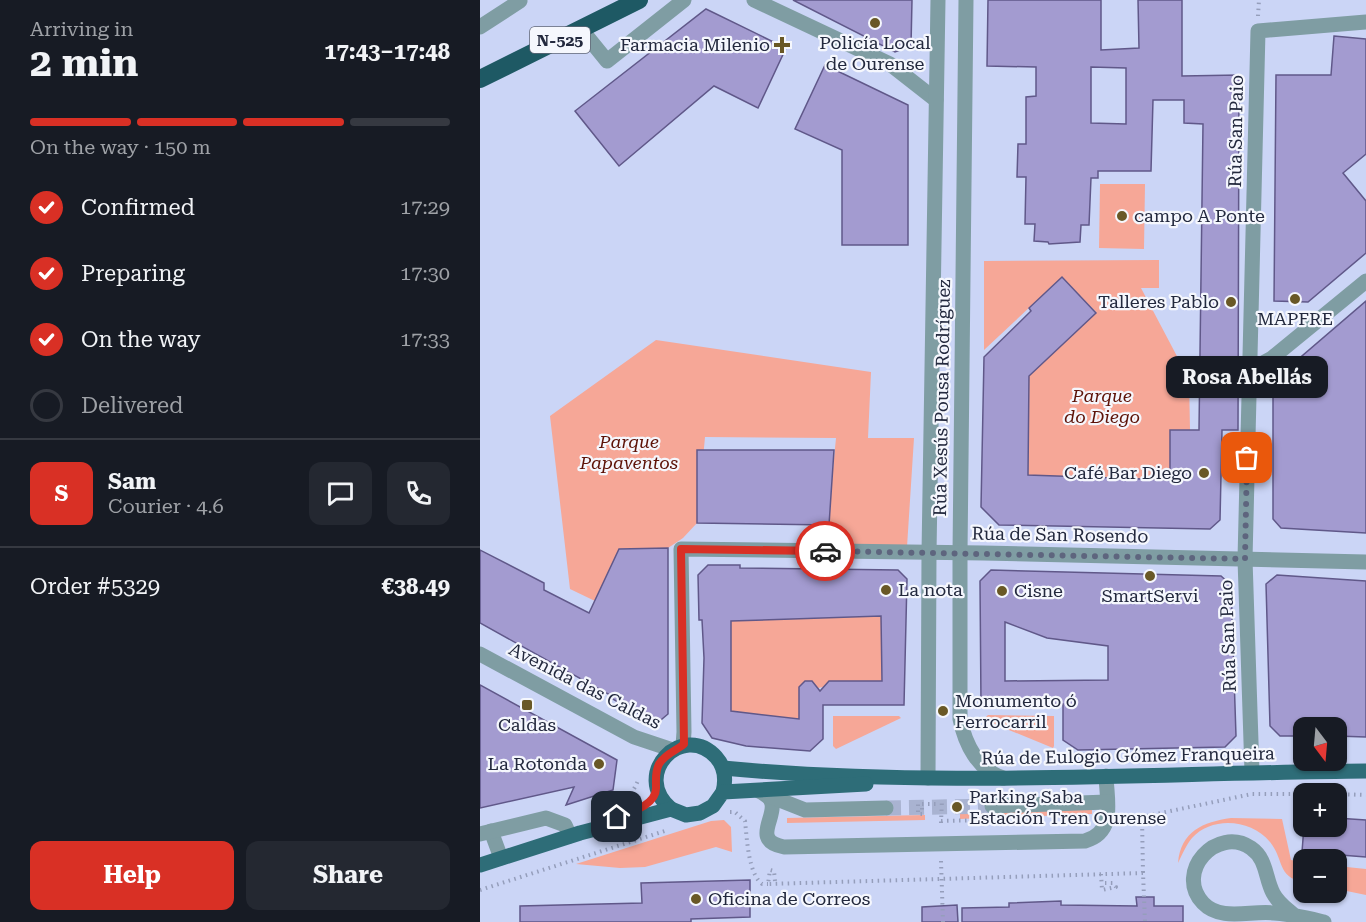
<!DOCTYPE html>
<meta charset="utf-8">
<style>
:root{--surface:#171b24;--page:#242831;--text:#f1f3f6;--muted:#9ea1a6;--line:#363941;--accent:#d93025}
body{margin:0;font-family:"Roboto Serif",serif;background:var(--page);color:var(--text);height:100vh;display:flex;flex-direction:column;font-size:22px;white-space:nowrap}
*{box-sizing:border-box;margin:0}
p{font-size:20px;color:var(--muted)}
.icon{flex:none;width:33px;height:33px;fill:none;stroke:currentColor;stroke-width:2;stroke-linecap:round;stroke-linejoin:round}
.map{position:relative;flex:1;overflow:hidden}
.sheet{display:flex;flex-direction:column;background:var(--surface);width:480px}
.sheet>*{flex:none}
.needle{width:39px;rotate:164deg}
.tools{position:absolute;left:813px;top:717px;display:grid;gap:12px}
.tools a{display:grid;place-items:center;width:54px;height:54px;border-radius:12px;background:var(--surface);box-shadow:0 2px 4px #0004;font-size:30px}
.pin{position:absolute;display:grid;place-items:center;width:51px;height:51px;color:#fff;margin:-26px;border-radius:12px;box-shadow:0 3px 9px #0006}
.courier{position:absolute;display:grid;place-items:center;width:60px;height:60px;margin:-30px;border:4px solid #d93025;border-radius:50%;background:#fff;color:#222;box-shadow:0 2px 8px #0007}
.bubble{position:absolute;height:42px;border-radius:12px;background:var(--surface);box-shadow:0 2px 4px #0004;font-size:20px;font-weight:700;line-height:42px;text-align:center}
.headline em{font-style:normal;font-weight:700}
.headline div{display:flex;flex-direction:column-reverse}
.headline{display:flex;align-items:center;justify-content:space-between;height:102px;padding:0 30px}
h1{font-size:39px;font-weight:700;line-height:45px}
.bar{display:grid;grid-template-columns:repeat(4,1fr);gap:9px 6px;align-content:center;height:72px;padding:0 30px}
.bar i{height:8px;border-radius:4px;background:var(--line)}
.bar .on{background:var(--accent)}
.bar p{grid-column:span 4}
.line{display:flex;align-items:center;gap:15px;padding:0 30px;border-top:2px solid var(--line)}
.line div{flex:1}
.round{display:grid;place-items:center;flex:none;width:63px;height:63px;border-radius:12px;background:var(--page)}
ol{padding:0 30px;list-style:none}
li{display:flex;align-items:center;gap:18px;height:66px}
li p{margin-inline-start:auto}
li .icon{padding:6px;border-radius:50%;background:var(--accent);color:#fff;stroke-width:4}
li:last-child{color:var(--muted)}
li i{width:33px;height:33px;border:3px solid var(--line);border-radius:50%}
.action{display:flex;gap:12px;margin-top:auto;padding:12px 30px}
.action a{flex:1;height:69px;border-radius:12px;background:var(--accent);color:#fff;font-size:24px;font-weight:700;line-height:69px;text-align:center}
.action a+a{background:var(--page);color:var(--text)}
main{display:flex;flex:1;min-height:0}
.map>svg:first-child{display:block}
.green{fill:#f6a797}
.building{fill:#a39bd0;stroke:#605889;stroke-width:1.5;fill-rule:evenodd}
.lines{fill:none;stroke-linecap:round;stroke-linejoin:round}
.minor-tunnel{stroke:#a9b3d1;stroke-width:15;stroke-dasharray:15 8;stroke-linecap:butt}
.path{stroke:#959ebb;stroke-width:4;stroke-dasharray:1.5 4.5;stroke-linecap:butt}
.minor{stroke:#7f9da3;stroke-width:15}
.major{stroke:#2e6d78;stroke-width:15}
.highway{stroke:#1e5964;stroke-width:18}
.done{stroke:#5e657e;stroke-width:6;stroke-dasharray:0 10.8}
.route{stroke:#d93025;stroke-width:8}
.poi-dot{fill:#695826;stroke:#f5f7fd;stroke-width:2}
.labels{text-anchor:middle;stroke-width:4.5;stroke-linejoin:round;paint-order:stroke}
.shield{fill:#f5f7fd;stroke:#626777;stroke-width:1.5}
.shield-label{font-size:16px;font-weight:bold;fill:#23293e}
.poi-label{font-size:18px;fill:#23293e;stroke:#f5f7fd;text-anchor:start}
.street-label{font-size:18px;fill:#23293e;stroke:#f5f7fd}
.park-label{font-size:18px;font-style:italic;fill:#5d1207;stroke:#f5f7fd}
</style>
<main>
<section class="sheet">
<div class="headline"><div><h1>2 min</h1><p>Arriving in</p></div><em>17:43–17:48</em></div>
<div class="bar"><i class="on"></i><i class="on"></i><i class="on"></i><i></i><p>On the way · 150 m</p></div>
<ol>
<li><svg class="icon" aria-label="check" viewBox="0 0 24 24"><path d="M5 12l5 5 9-10"/></svg>Confirmed<p>17:29</p></li>
<li><svg class="icon" aria-label="check" viewBox="0 0 24 24"><path d="M5 12l5 5 9-10"/></svg>Preparing<p>17:30</p></li>
<li><svg class="icon" aria-label="check" viewBox="0 0 24 24"><path d="M5 12l5 5 9-10"/></svg>On the way<p>17:33</p></li>
<li><i></i>Delivered</li>
</ol>
<div class="line" style="height:108px"><b class="round" style="background:var(--accent);color:#fff">S</b><div><b>Sam</b><p>Courier · 4.6</p></div><a class="round"><svg class="icon" aria-label="chat" viewBox="0 0 24 24"><path d="M4 5h16v11H9l-5 4z"/></svg></a><a class="round"><svg class="icon" aria-label="phone" viewBox="0 0 24 24"><path d="M5 4h4l2 5-3 2q2 4 5 5l2-3 5 2v4C11 20 4 13 5 4z"/></svg></a></div>
<div class="line" style="height:78px"><div>Order #5329</div><b>€38.49</b></div>
<div class="action"><a>Help</a><a>Share</a></div>
</section>
<div class="map">
<svg width="886" height="922" viewBox="0 0 886 922">
<rect width="100%" height="100%" fill="#cbd5f6"/>
<g class="green">
<polygon points="620,184 665,184 664,249 619,248"/>
<polygon points="679,260 679,288 661,288 709,379 710,430 690,480 548,475 549,376 616,312 582,277 504,350 504,261"/>
<polygon points="176,340 391,372 388,438 434,438 427,547 346,543 356,438 225,437 217,523 203,538 188,548 139,549 115,601 90,589 70,416"/>
<polygon points="401,616 402,670 407,675 407,681 349,681 343,687 338,688 332,681 325,681 319,687 319,719 251,711 251,621"/>
<polygon points="508,715 574,716 574,746 573,748 507,721 505,718"/>
<polygon points="353,716 419,716 421,718 356,749 353,746"/>
<polygon points="612,809 612,814 480,819 480,814"/>
<polygon points="445,815 445,820 307,823 307,818"/>
<path d="M751,818l51,1 9,41 12,2v20c-26,-5 -19,-23 -33,-40 -19,-23 -58,-26 -78,-4 -6,7 -10,17 -14,25 3,-32 25,-41 53,-45z"/>
<polygon points="244,820 251,827 252,852 236,847 165,867 140,868 96,864 231,821"/>
<polygon points="857,866 886,869 886,895 857,889"/>
</g>
<g class="building">
<polygon points="313,0 432,0 431,46 415,52"/>
<path d="M508,0h113v50l38,-2 -1,-48h44v76l57,-1 -1,355h-16l-2,90 -10,9 -211,-4 -18,-18 3,-150 47,-46 -2,-3 33,-31 34,36 -67,63 -1,99 142,5v-50h29l4,-306 -19,-1v-23h-31l-2,71h-53v7h-7l-2,47h-8l-1,17 -31,2 -1,-2 -14,-1 1,-17h-10l1,-47h-9l1,-33h8v-47l10,-1v-29l-49,-1zM611,67l35,1v56l-35,-1z"/>
<polygon points="226,9 306,48 278,108 234,86 139,166 95,111"/>
<polygon points="854,36 886,39 886,154 863,173 886,201 886,253 828,302 794,301 796,75 851,75"/>
<polygon points="345,65 428,105 428,245 362,245 362,150 315,129"/>
<polygon points="886,301 886,533 801,528 793,519 793,391 801,374"/>
<polygon points="217,450 354,450 349,525 217,523"/>
<polygon points="188,548 188,714 176,724 131,698 132,696 0,623 0,550 64,583 64,590 109,613 139,549"/>
<path d="M228,565h32v3l158,2 9,9 -3,126h-81v34l-13,12 -64,-5 -34,-8 -10,-15 2,-65 -2,-38h-3l-1,-45zM401,616l1,65h-53l-9,10 -8,-10h-7l-6,6v32l-68,-8v-90z"/>
<path d="M511,570l230,6 10,9 5,151 -11,11 -147,3 -15,-10v-36h-82l-1,-123zM525,622l42,16 61,8v34l-103,1z"/>
<polygon points="797,575 886,581 886,737 856,736 856,728 824,728 824,736 800,736 790,726 786,584"/>
<polygon points="0,685 137,760 133,790 86,805 94,787 0,808"/>
<polygon points="856,818 886,820 886,857 822,852 824,826 856,826"/>
<polygon points="270,880 270,917 211,919 211,922 40,922 40,906 162,903 161,883"/>
<polygon points="656,897 674,897 674,906 703,906 703,922 482,922 482,908 529,907 529,903 581,901 581,905 657,906"/>
<polygon points="477,905 478,922 442,922 442,907"/>
</g>
<g class="lines">
<polyline class="minor-tunnel" points="406,808 512,806"/>
<g class="path">
<polyline points="778,16 779,0"/>
<polyline points="856,794 886,795"/>
<path d="M136,804c11,-6 18,-12 22,-24"/>
<polyline points="442,808 442,814 438,814 438,804 460,804"/>
<path d="M250,812h5l10,9c2,17 3,52 17,63h6"/>
<polyline points="643,817 662,817 772,794 824,794"/>
<polyline points="662,817 663,873"/>
<polyline points="461,821 503,820"/>
<polyline points="461,823 462,799"/>
<polyline points="461,861 463,922"/>
<polyline points="621,874 622,890 636,887 633,883 625,883"/>
<polyline points="295,881 294,871 290,870 288,884 663,873 665,922"/>
<polyline points="0,890 188,830"/>
</g>
<g class="minor">
<polyline points="274,0 410,64 456,100"/>
<path d="M486,0l-6,553v166c5,25 18,51 43,59"/>
<polyline points="0,27 40,1"/>
<polyline points="101,29 127,61 204,0"/>
<polyline points="770,370 792,358 886,281"/>
<polyline points="0,654 154,737 193,750"/>
<polyline points="203,746 204,732 201,549 503,553 886,562"/>
<polyline points="772,772 765,559 778,31 886,22"/>
<polyline points="448,778 449,553 458,0"/>
<path d="M279,791c6,3 12,6 13,13 3,15 -20,37 12,43l301,-6c31,-9 22,-39 21,-65"/>
<polyline points="287,795 325,810 406,808"/>
<polyline points="512,806 627,802"/>
<polyline points="11,831 21,858"/>
<polyline points="0,834 66,818 85,825 90,836"/>
<path d="M815,916c-8,-7 -17,-13 -22,-23 -8,-15 -6,-34 -22,-45 -34,-23 -77,24 -48,55 18,19 48,7 71,10 17,1 33,5 50,9"/>
</g>
<g class="major">
<path d="M243,768c213,20 429,5 643,3"/>
<path d="M191,809c-41,-35 12,-88 45,-52 9,10 10,23 7,35"/>
<polyline points="0,865 100,833 191,809 206,815 220,813 233,806 243,792 386,784"/>
</g>
<polyline class="highway" points="0,79 159,0"/>
</g>
<g class="lines">
<polyline class="done" points="345,551 765,559 767,458"/>
<path class="route" d="M137,817c14,-5 40,-12 39,-30 0,-8 -1,-15 3,-23 7,-11 17,-13 25,-20l-3,-195 144,2"/>
</g>
<g class="poi-dot">
<circle cx="395" cy="23" r="6"/>
<path d="M299 36h6v6h6v6h-6v6h-6v-6h-6v-6h6z"/>
<circle cx="642" cy="216" r="6"/>
<circle cx="815" cy="299" r="6"/>
<circle cx="751" cy="302" r="6"/>
<circle cx="724" cy="473" r="6"/>
<circle cx="670" cy="576" r="6"/>
<circle cx="406" cy="590" r="6"/>
<circle cx="522" cy="591" r="6"/>
<rect x="41" y="699" width="12" height="12" rx="3"/>
<circle cx="463" cy="711" r="6"/>
<circle cx="119" cy="764" r="6"/>
<circle cx="477" cy="807" r="6"/>
<circle cx="216" cy="899" r="6"/>
</g>
<g class="labels">
<rect class="shield" x="50" y="27" width="60" height="26" rx="4.5"/>
<g class="shield-label">
<text x="80" y="46">N-525</text>
</g>
<g class="poi-label">
<text x="395" y="49" text-anchor="middle">Policía Local<tspan x="395" dy="21">de Ourense</tspan></text>
<text x="290" y="51" text-anchor="end">Farmacia Milenio</text>
<text x="654" y="222">campo A Ponte</text>
<text x="739" y="308" text-anchor="end">Talleres Pablo</text>
<text x="815" y="325" text-anchor="middle">MAPFRE</text>
<text x="712" y="479" text-anchor="end">Café Bar Diego</text>
<text x="418" y="596">La nota</text>
<text x="534" y="597">Cisne</text>
<text x="670" y="602" text-anchor="middle">SmartServi</text>
<text x="475" y="707">Monumento ó<tspan x="475" dy="21">Ferrocarril</tspan></text>
<text x="47" y="731" text-anchor="middle">Caldas</text>
<text x="107" y="770" text-anchor="end">La Rotonda</text>
<text x="489" y="803">Parking Saba<tspan x="489" dy="21">Estación Tren Ourense</tspan></text>
<text x="228" y="905">Oficina de Correos</text>
</g>
<g class="street-label">
<text transform="translate(756 131) rotate(-89)" y="6">Rúa San Paio</text>
<text transform="translate(462 398) rotate(-89)" y="6">Rúa Xesús Pousa Rodríguez</text>
<text transform="translate(580 535) rotate(1)" y="6">Rúa de San Rosendo</text>
<text transform="translate(748 636) rotate(-92)" y="6">Rúa San Paio</text>
<text transform="translate(105 686) rotate(27)" y="6">Avenida das Caldas</text>
<text transform="translate(648 756) rotate(-1)" y="6">Rúa de Eulogio Gómez Franqueira</text>
</g>
<g class="park-label">
<text x="622" y="402">Parque<tspan x="622" dy="21">do Diego</tspan></text>
<text x="149" y="448">Parque<tspan x="149" dy="21">Papaventos</tspan></text>
</g>
</g>
</svg>
<div class="tools">
<a><svg class="needle" viewBox="-14 -14 28 28"><path d="M0-13l5 13h-10z" fill="#e53935"/><path d="M0 13l5-13h-10z" fill="#9ea1a6"/></svg></a>
<a>+</a>
<a>−</a>
</div>
<div class="pin" style="left:767px;top:458px;background:#ea580c"><svg class="icon" aria-label="bag" viewBox="0 0 24 24"><path d="M5 8h14l-1 12H6zM9 8a3 3 0 0 1 6 0"/></svg></div>
<div class="pin" style="left:137px;top:817px;background:#1f2937"><svg class="icon" aria-label="home" viewBox="0 0 24 24"><path d="M3 11l9-7 9 7M6 9v11h12V9"/></svg></div>
<div class="courier" style="left:345px;top:551px"><svg class="icon" aria-label="car" viewBox="0 0 24 24"><path d="M5 17H2v-5l4-1 3-4h7l3 4 3 1v5h-3M9 17h6M6 11h13"/><circle cx="7" cy="17" r="2"/><circle cx="17" cy="17" r="2"/></svg></div>
<div class="bubble" style="left:686px;top:356px;width:162px">Rosa Abellás</div>
</div>
</main>
